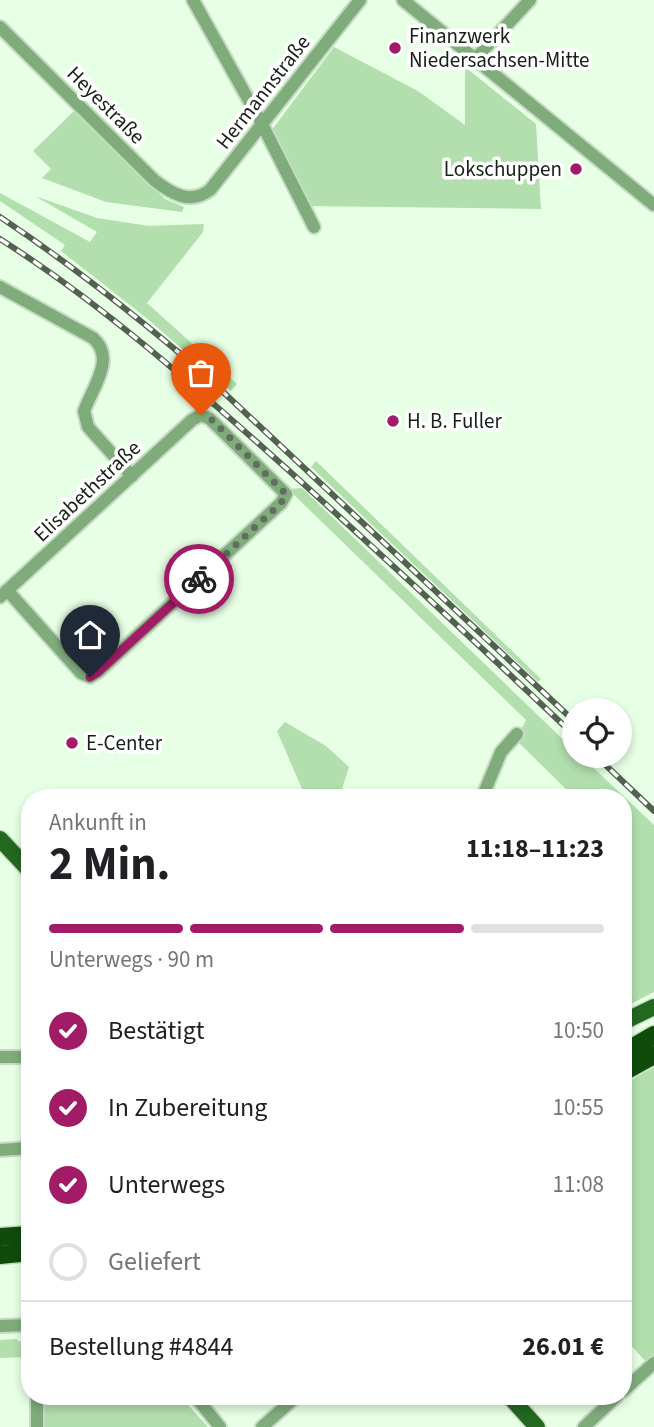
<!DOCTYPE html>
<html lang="de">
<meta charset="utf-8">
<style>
:root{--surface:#fff;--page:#f6f6f6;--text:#202124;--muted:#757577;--line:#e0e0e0;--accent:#a21b67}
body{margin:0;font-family:"Source Sans 3",sans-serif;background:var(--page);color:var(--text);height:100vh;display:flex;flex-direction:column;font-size:26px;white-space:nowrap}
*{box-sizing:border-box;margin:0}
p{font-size:23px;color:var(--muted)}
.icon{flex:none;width:38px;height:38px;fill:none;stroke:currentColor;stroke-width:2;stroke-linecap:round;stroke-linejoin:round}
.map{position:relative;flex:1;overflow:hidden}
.drawer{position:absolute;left:21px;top:789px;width:611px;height:616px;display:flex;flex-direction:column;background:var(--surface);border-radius:28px;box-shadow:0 4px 10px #0003}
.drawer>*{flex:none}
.buttons{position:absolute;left:562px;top:698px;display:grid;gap:14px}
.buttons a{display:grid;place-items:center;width:70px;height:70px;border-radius:50%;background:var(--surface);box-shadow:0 4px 10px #0003;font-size:35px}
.pin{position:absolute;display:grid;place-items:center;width:60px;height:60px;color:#fff;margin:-72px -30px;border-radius:50% 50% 50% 0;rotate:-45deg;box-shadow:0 0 7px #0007}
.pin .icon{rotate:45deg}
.courier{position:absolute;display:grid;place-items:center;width:70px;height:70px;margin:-35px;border:5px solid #a21b67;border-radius:50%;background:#fff;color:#222;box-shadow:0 2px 9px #0007}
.overview em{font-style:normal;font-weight:700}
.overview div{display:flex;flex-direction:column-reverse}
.overview{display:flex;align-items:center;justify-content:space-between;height:119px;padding:0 28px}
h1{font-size:46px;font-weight:700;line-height:52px}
.bar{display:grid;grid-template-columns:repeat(4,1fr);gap:10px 7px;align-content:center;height:84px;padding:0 28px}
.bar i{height:9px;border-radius:5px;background:var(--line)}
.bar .selected{background:var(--accent)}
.bar p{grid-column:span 4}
.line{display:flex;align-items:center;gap:18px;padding:0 28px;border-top:2px solid var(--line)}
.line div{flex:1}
ol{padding:0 28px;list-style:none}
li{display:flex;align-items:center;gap:21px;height:77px}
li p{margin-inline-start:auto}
li .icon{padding:7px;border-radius:50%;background:var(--accent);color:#fff;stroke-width:4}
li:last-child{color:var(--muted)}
li i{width:38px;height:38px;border:4px solid var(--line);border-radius:50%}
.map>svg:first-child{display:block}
.green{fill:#b2dfad}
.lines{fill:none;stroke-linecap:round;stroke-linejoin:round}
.minor-casing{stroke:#c6dbc3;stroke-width:16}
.major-casing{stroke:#c6dbc3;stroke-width:19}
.highway-casing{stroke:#c6dbc3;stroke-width:21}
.minor{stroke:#80ac7c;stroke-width:12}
.major{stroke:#23681f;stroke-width:16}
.highway{stroke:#0f4c0c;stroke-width:18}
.rail-casing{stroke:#536052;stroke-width:6}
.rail{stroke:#fff;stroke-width:3.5;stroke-dasharray:10;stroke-linecap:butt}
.done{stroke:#606e5f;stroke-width:7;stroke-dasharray:0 12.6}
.route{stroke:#a21b67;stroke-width:9}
.poi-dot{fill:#a21b67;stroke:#fff;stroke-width:2.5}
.labels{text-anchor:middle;stroke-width:7;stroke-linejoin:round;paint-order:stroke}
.poi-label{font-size:21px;fill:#172017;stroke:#fff;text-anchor:start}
.street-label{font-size:21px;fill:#172017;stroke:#fff}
</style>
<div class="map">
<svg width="654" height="1427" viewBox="0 0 654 1427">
<rect width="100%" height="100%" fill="#e7ffe4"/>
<g class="green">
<polygon points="334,47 418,91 465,125 465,67 536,124 541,209 306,206 268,135"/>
<polygon points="74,111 165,199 184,207 182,212 106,202 42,178 51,169 33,151"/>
<polygon points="0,193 90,242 97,232 35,196 97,218 149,226 204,224 203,232 147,303 237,384 231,391 144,316 61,251 65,245 0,201"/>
<polygon points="316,461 541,679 538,682 311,467"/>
<polygon points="302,488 574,750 574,756 581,756 654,825 654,992 623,1008 623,798 575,798 516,740 526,720 288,489"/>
<polygon points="285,722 326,746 349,767 339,798 306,798 277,731"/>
<polygon points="654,1067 654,1363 650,1366 623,1337 623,1085"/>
<polygon points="17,1339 18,1341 28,1343 28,1357 0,1358 0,1340"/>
<polygon points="41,1396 181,1397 208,1427 40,1427"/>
</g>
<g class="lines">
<defs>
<g id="minor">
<polyline points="193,0 262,124 314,227"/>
<polyline points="403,0 654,205"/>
<path d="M0,27l154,153c18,14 36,25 56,10l150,-190"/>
<polyline points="476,58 530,0"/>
<path d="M0,287l93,51c23,20 0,49 -9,73l4,16 44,49"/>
<polyline points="0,597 192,420 201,415 210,419 286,494 281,503 98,672 90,677 81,673 7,590"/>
<polyline points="482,798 501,752 517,734"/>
<polyline points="0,1057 30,1057"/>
<polyline points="0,1150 30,1148"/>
<polyline points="0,1326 30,1325"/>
<polyline points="623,1391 654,1363"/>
<polyline points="195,1396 220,1427"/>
<polyline points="37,1427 37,1396"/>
<polyline points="262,1427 297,1396"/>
<polyline points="584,1427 617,1396"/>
</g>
<g id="major">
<polyline points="0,839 30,871"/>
<polyline points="623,1022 654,1007"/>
<polyline points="509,1396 537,1427"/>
</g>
<g id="highway">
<polyline points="623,1053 654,1035"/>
<polyline points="623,1072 654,1055"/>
<polyline points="0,1237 30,1235"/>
<polyline points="0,1255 30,1252"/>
</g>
</defs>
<use href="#minor" class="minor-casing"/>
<use href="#major" class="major-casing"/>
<use href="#highway" class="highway-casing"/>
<use href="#minor" class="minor"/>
<use href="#major" class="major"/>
<use href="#highway" class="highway"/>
<defs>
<g id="rail">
<path d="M0,217c72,48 139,101 204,157l370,347"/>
<path d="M0,239c104,66 194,147 286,229 97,88 193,177 288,267"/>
<polyline points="596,756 654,811"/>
</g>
</defs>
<use href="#rail" class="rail-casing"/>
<use href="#rail" class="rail"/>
</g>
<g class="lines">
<polyline class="done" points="199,579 281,503 286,494 210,418 201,415"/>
<polyline class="route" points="90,677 98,672 199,579"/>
</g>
<g class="poi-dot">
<circle cx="395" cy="48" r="7"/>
<circle cx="576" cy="169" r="7"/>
<circle cx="393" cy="421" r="7"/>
<circle cx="72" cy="743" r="7"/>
</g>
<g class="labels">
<g class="poi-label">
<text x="409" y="43">Finanzwerk<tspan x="409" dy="24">Niedersachsen-Mitte</tspan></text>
<text x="562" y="176" text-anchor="end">Lokschuppen</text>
<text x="407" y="428">H. B. Fuller</text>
<text x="86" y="750">E-Center</text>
</g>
<g class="street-label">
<text transform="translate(263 92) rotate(-52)" y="7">Hermannstraße</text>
<text transform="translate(106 105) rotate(45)" y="7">Heyestraße</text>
<text transform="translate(87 491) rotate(-43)" y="7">Elisabethstraße</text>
</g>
</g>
</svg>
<div class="buttons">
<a><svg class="icon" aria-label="locate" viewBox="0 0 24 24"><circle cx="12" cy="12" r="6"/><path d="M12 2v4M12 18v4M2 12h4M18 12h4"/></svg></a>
</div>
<div class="pin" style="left:201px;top:415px;background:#ea580c"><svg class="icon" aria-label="bag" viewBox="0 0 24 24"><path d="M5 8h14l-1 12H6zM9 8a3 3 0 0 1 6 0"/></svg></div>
<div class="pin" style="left:90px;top:677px;background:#1f2937"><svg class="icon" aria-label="home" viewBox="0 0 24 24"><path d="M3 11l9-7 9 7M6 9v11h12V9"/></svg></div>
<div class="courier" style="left:199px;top:579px"><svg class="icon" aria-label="bike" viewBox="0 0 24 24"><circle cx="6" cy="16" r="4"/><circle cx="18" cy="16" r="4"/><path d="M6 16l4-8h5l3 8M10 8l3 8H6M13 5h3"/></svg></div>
<section class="drawer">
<div class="overview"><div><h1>2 Min.</h1><p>Ankunft in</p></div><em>11:18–11:23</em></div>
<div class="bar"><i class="selected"></i><i class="selected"></i><i class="selected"></i><i></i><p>Unterwegs · 90 m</p></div>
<ol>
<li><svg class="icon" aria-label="check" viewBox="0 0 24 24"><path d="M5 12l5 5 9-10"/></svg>Bestätigt<p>10:50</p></li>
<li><svg class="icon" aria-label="check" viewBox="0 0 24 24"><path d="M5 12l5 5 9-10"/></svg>In Zubereitung<p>10:55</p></li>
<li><svg class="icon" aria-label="check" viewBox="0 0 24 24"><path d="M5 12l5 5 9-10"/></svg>Unterwegs<p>11:08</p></li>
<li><i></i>Geliefert</li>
</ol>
<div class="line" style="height:91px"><div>Bestellung #4844</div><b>26.01 €</b></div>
</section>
</div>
